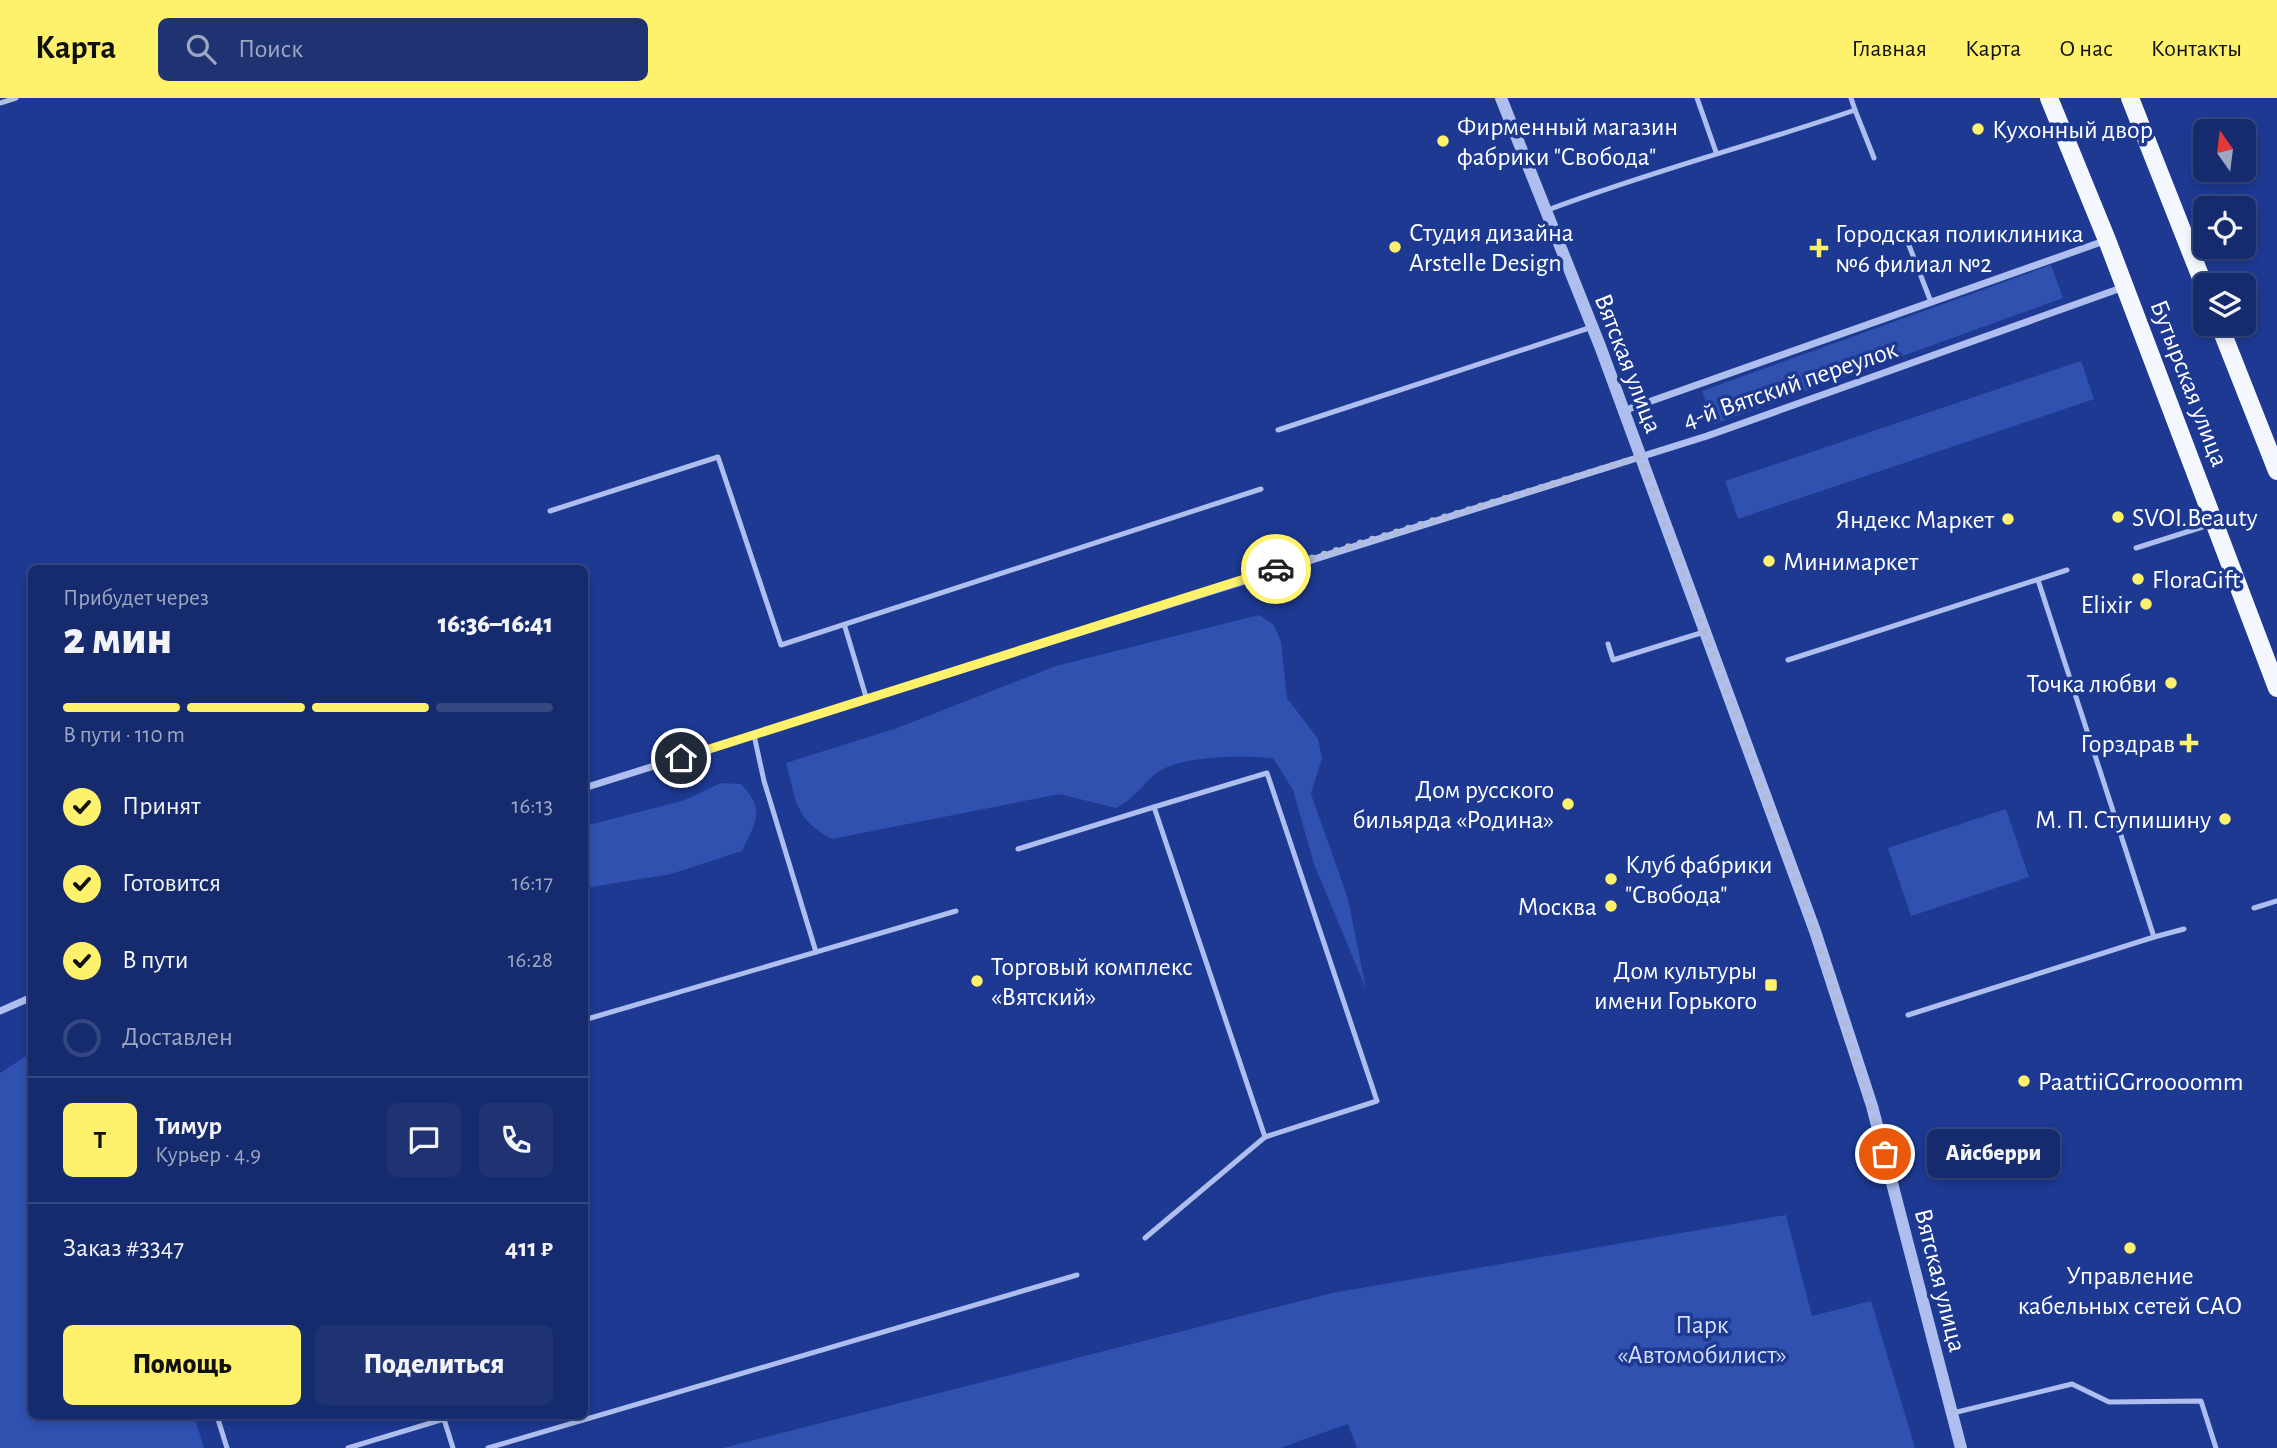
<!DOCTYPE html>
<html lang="ru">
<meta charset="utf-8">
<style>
:root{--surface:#162b6e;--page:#1f3373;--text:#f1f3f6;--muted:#9ea7c2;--line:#354781;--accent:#fef16c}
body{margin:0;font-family:"Alegreya Sans",sans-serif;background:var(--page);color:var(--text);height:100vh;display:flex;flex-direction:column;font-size:26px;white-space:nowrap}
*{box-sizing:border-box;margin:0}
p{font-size:23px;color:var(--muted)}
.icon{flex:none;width:38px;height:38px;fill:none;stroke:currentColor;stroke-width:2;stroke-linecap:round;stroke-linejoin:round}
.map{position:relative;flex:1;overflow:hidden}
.side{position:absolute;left:28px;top:467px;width:560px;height:854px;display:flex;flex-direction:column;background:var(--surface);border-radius:10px;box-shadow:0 4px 10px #0003,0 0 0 2px var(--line)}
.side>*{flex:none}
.needle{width:46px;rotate:346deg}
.fabs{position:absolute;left:2193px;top:21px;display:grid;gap:14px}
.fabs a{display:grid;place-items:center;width:63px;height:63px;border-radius:10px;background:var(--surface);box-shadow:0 4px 10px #0003,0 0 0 2px var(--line);font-size:35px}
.pin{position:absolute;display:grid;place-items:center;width:60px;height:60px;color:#fff;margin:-30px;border:4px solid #fff;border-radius:50%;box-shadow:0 2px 7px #0007}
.courier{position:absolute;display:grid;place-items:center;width:70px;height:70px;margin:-35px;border:5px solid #fef16c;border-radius:50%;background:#fff;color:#222;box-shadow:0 2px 9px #0007}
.bubble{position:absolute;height:49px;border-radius:10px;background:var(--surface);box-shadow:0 4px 10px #0003,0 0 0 2px var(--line);font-size:23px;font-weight:800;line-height:49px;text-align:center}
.head em{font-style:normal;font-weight:800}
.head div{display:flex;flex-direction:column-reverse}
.head{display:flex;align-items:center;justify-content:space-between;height:119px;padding:0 35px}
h1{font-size:46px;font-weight:800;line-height:52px}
.bar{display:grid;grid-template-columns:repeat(4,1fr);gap:10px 7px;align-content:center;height:84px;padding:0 35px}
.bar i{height:9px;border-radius:5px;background:var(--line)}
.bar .current{background:var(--accent)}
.bar p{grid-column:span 4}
.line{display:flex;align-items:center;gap:18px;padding:0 35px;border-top:2px solid var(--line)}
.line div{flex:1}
.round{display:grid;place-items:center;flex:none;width:74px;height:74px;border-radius:10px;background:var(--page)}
ol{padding:0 35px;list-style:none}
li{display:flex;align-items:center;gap:21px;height:77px}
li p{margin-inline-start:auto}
li .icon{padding:7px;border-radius:50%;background:var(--accent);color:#111;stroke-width:4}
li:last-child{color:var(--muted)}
li i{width:38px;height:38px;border:4px solid var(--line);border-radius:50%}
.action{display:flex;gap:14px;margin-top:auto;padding:14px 35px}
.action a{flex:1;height:80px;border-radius:10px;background:var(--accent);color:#111;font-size:28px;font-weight:800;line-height:80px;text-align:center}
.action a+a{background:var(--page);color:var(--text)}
header{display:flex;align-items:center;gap:42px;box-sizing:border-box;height:98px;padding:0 35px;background:var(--accent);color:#111}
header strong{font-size:33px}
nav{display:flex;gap:38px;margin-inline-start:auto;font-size:24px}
.search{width:490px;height:63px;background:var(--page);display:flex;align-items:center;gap:18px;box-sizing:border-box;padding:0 24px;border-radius:10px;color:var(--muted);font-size:26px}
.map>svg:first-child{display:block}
.green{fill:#3051b0}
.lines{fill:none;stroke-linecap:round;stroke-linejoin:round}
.service{stroke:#aebeee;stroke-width:5}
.minor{stroke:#aebeee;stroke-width:7}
.tertiary{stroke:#aebeee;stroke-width:12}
.primary{stroke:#f5f7ff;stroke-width:18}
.done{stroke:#b0bad9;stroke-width:7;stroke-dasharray:0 12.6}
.route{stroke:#fef16c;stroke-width:9}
.poi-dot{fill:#fef16c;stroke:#1d3992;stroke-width:2.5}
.labels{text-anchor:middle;stroke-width:7;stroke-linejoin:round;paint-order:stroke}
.poi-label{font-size:26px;fill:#fff;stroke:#1d3992;text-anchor:start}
.street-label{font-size:26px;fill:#fff;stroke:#1d3992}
.park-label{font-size:26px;fill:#d4defa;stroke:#1d3992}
</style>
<header>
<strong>Карта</strong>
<div class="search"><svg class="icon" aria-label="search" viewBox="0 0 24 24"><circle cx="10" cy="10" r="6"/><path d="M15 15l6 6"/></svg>Поиск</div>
<nav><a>Главная</a><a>Карта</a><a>О нас</a><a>Контакты</a></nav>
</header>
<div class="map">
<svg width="2277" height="1350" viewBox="0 0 2277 1350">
<rect width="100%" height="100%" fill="#1d3992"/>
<g class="green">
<polygon points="2051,167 2063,200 1714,326 1702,293"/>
<polygon points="2081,263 2094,301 1738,421 1725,383"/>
<path d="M1259,517l15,10 7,17 6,56 31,41 4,19 -11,36 37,105 18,90 -52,-125 -21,-74 -20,-32c-33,-2 -83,-3 -112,12 -15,8 -23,27 -45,38l-57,-14 -227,45c-37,-19 -36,-39 -46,-76l111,-35 159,-62z"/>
<path d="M721,685l20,1c25,26 15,37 1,67l-71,23 -86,14v-62l100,-26z"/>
<polygon points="2006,711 2029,779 1911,818 1888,750"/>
<polygon points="31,955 32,1318 194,1318 204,1350 0,1350 0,975"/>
<polygon points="1786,1117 1812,1218 1871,1203 1915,1350 1357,1350 1348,1326 1280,1350 723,1350 1332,1195"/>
</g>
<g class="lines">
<g class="service">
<polyline points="1697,0 1716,54"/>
<polyline points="0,5 16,0"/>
<polyline points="1855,12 1874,60"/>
<path d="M1548,112c101,-38 205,-65 307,-100l-4,-12"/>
<polyline points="1905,137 1931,204"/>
<polyline points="1278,332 1592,229"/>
<polyline points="550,413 718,359 781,547 1261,391"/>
<polyline points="2136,450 2212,426"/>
<polyline points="2038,482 2154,839 2184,831"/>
<polyline points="845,529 867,602"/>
<polyline points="1608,546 1613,562 1704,534"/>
<polyline points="1788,562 2067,472"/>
<polyline points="754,637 764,683 816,854"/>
<polyline points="1154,709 1267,675 1377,1003 1265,1039"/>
<polyline points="1018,751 1154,709 1265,1039 1145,1140"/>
<polyline points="2254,810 2277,803"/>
<polyline points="1908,917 2154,839"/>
<polyline points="584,922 956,813"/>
<polyline points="1953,1315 2072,1286 2109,1304 2201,1303 2216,1350"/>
<polyline points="217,1318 227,1350"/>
<polyline points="443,1318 453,1350"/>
<polyline points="348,1350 444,1321"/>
<polyline points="488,1350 1077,1177"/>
</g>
<g class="minor">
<polyline points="1623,313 2107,142"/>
<polyline points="584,690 1707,338 2124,189"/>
<polyline points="0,913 32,899"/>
</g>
<polyline class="tertiary" points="1501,0 1600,248 1815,833 1872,1008 1961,1350"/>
<g class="primary">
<polyline points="2049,0 2107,142 2277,590"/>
<polyline points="2130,0 2205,190"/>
<polyline points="2219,226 2277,373"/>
</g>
</g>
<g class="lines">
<polyline class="done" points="1276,471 1640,359 1815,834 1885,1056"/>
<polyline class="route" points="681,660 1276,471"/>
</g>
<g class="poi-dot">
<circle cx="1978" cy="31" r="7"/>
<circle cx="1443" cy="43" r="7"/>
<circle cx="1395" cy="149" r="7"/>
<path d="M1815.5 139.5h7v7h7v7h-7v7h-7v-7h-7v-7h7z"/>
<circle cx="2118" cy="419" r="7"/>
<circle cx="2008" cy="421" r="7"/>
<circle cx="1769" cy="463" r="7"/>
<circle cx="2138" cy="481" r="7"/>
<circle cx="2146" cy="506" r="7"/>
<circle cx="2171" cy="585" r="7"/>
<path d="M2185.5 634.5h7v7h7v7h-7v7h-7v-7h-7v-7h7z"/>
<circle cx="1568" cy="706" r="7"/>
<circle cx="2225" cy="721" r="7"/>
<circle cx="1611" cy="781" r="7"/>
<circle cx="1611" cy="808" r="7"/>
<circle cx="977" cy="883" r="7"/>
<rect x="1764" y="880" width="14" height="14" rx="3.5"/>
<circle cx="2024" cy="983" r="7"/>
<circle cx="2130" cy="1150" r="7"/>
</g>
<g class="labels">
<g class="poi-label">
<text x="1457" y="37">Фирменный магазин<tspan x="1457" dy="30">фабрики "Свобода"</tspan></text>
<text x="1992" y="40">Кухонный двор</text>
<text x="1409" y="143">Студия дизайна<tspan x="1409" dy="30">Arstelle Design</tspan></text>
<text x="1835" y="144">Городская поликлиника<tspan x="1835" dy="30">№6 филиал №2</tspan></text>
<text x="2132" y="428">SVOI.Beauty</text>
<text x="1994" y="430" text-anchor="end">Яндекс Маркет</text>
<text x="1783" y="472">Минимаркет</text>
<text x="2152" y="490">FloraGift</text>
<text x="2132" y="515" text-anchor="end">Elixir</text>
<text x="2157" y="594" text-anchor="end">Точка любви</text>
<text x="2175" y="654" text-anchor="end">Горздрав</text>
<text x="1554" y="700" text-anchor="end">Дом русского<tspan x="1554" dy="30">бильярда «Родина»</tspan></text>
<text x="2211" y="730" text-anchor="end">М. П. Ступишину</text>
<text x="1625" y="775">Клуб фабрики<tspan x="1625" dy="30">"Свобода"</tspan></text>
<text x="1597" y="817" text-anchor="end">Москва</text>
<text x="991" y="877">Торговый комплекс<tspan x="991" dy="30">«Вятский»</tspan></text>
<text x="1757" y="881" text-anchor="end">Дом культуры<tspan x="1757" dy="30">имени Горького</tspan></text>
<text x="2038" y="992">PaattiiGGrroooomm</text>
<text x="2130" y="1186" text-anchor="middle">Управление<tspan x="2130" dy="30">кабельных сетей САО</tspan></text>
</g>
<g class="street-label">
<text transform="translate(1629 265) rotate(69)" y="9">Вятская улица</text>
<text transform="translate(2190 285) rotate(69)" y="9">Бутырская улица</text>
<text transform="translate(1790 286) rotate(-19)" y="9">4-й Вятский переулок</text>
<text transform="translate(1941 1182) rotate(76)" y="9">Вятская улица</text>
</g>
<g class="park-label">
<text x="1702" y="1235">Парк<tspan x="1702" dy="30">«Автомобилист»</tspan></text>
</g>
</g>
</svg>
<div class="fabs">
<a><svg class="needle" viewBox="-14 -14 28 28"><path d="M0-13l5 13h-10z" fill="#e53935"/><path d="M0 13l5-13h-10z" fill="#9ea7c2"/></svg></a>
<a><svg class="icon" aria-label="locate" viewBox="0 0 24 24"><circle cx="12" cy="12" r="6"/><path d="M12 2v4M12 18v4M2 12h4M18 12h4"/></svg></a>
<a><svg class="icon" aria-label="layers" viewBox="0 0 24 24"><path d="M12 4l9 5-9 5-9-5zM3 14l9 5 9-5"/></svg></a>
</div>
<div class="pin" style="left:1885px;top:1056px;background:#ea580c"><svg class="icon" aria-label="bag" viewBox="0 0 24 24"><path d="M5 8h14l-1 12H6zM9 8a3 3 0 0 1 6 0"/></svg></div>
<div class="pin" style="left:681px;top:660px;background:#1f2937"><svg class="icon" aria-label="home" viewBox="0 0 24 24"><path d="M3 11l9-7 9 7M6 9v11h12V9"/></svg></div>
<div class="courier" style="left:1276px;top:471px"><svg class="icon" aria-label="car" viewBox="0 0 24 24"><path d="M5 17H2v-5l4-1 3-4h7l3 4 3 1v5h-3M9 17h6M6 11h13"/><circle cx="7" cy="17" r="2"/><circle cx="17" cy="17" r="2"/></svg></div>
<div class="bubble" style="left:1927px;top:1031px;width:133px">Айсберри</div>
<section class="side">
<div class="head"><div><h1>2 мин</h1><p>Прибудет через</p></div><em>16:36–16:41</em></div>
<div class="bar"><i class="current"></i><i class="current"></i><i class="current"></i><i></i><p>В пути · 110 m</p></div>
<ol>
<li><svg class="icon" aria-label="check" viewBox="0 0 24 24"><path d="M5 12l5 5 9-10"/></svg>Принят<p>16:13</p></li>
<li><svg class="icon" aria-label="check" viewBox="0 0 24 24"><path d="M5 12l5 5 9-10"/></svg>Готовится<p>16:17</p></li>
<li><svg class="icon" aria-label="check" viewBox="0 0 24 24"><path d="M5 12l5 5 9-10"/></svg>В пути<p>16:28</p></li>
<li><i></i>Доставлен</li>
</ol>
<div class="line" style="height:126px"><b class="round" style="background:var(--accent);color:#111">Т</b><div><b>Тимур</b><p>Курьер · 4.9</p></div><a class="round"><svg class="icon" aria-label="chat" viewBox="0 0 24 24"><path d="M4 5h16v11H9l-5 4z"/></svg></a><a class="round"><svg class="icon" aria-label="phone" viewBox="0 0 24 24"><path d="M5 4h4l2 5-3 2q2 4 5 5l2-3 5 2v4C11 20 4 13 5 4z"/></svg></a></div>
<div class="line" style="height:91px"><div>Заказ #3347</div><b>411 ₽</b></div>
<div class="action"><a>Помощь</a><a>Поделиться</a></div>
</section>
</div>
